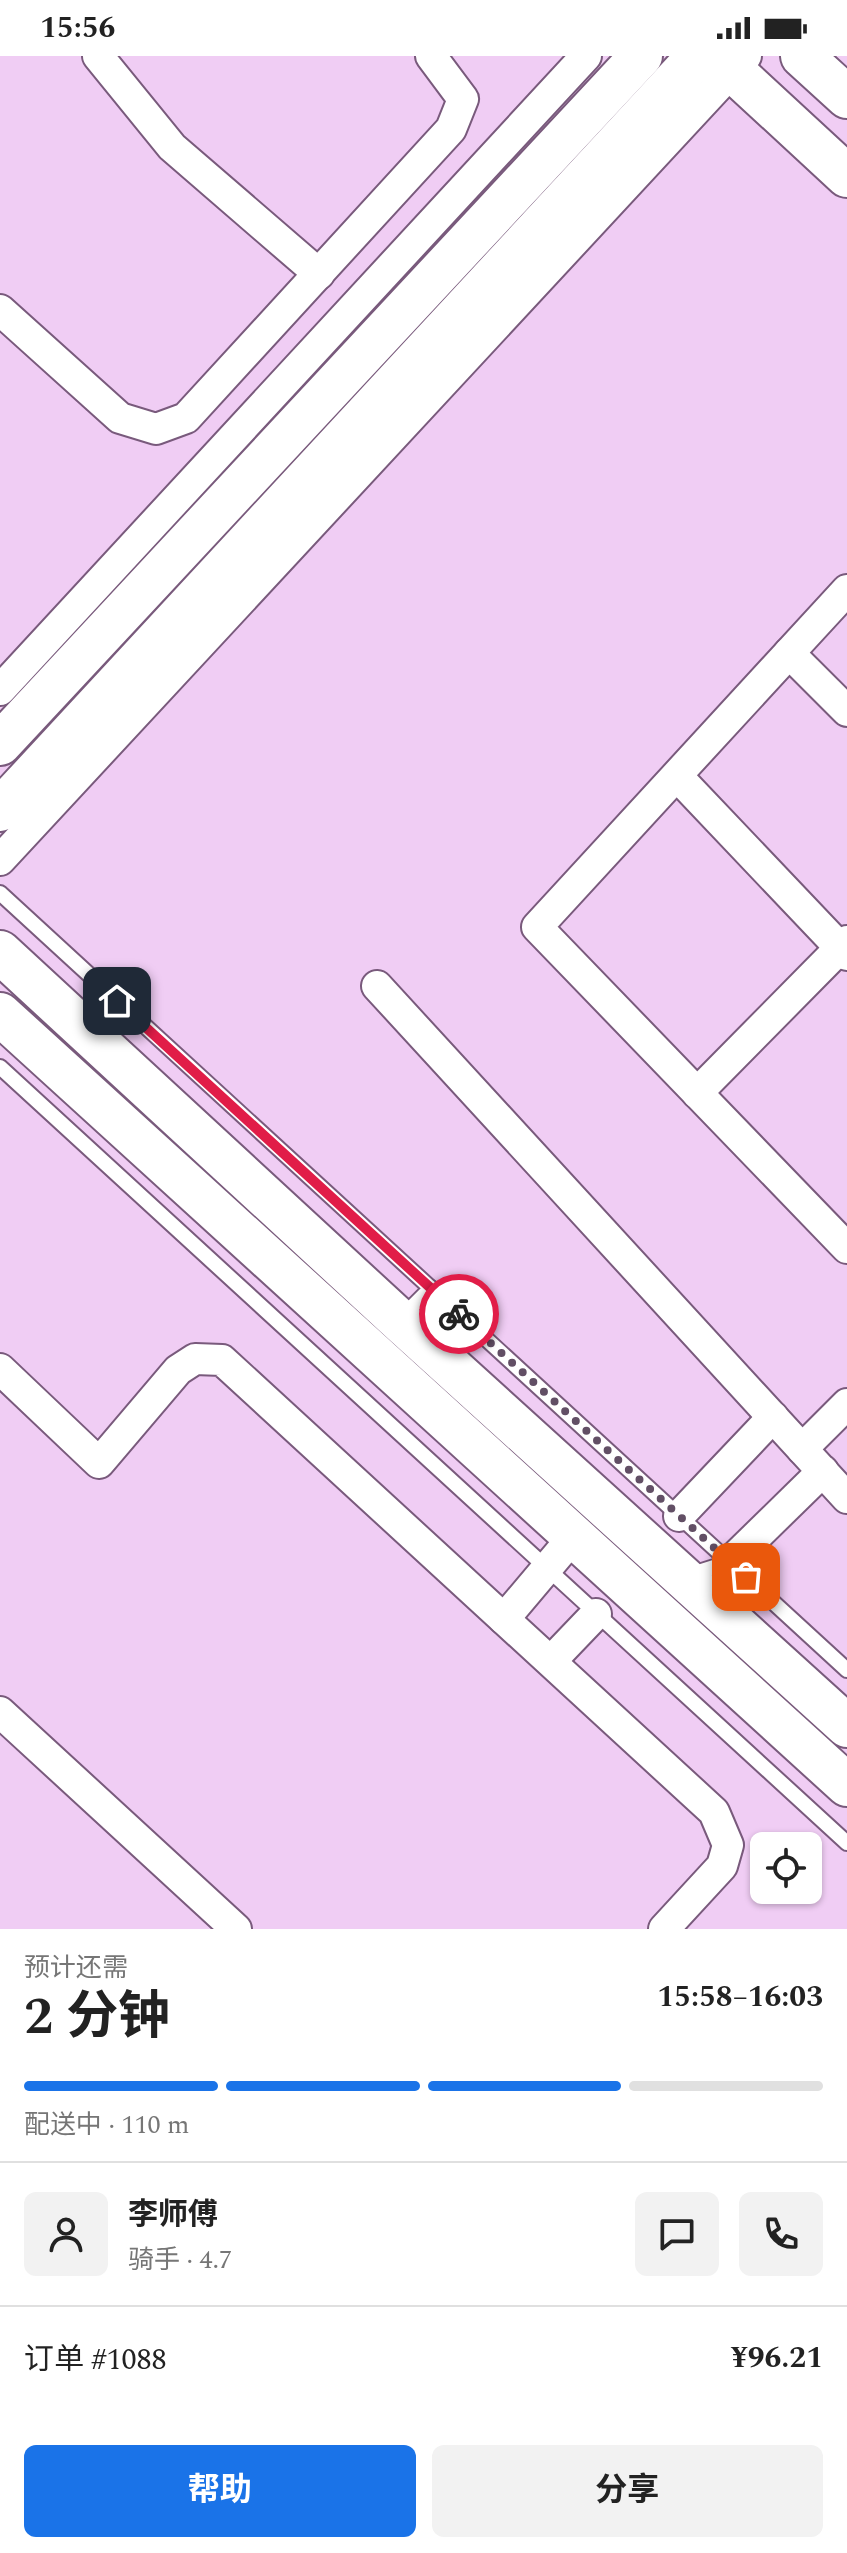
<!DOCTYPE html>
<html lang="zh">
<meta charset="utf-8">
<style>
:root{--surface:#fff;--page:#f2f2f2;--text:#222;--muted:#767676;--line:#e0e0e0;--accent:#1a73e8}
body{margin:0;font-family:Spectral,"Noto Sans SC",serif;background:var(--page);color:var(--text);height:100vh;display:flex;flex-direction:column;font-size:30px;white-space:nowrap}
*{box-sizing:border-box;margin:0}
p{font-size:26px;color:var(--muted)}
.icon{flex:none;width:44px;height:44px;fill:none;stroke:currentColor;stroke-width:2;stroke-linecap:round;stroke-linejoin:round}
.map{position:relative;height:1873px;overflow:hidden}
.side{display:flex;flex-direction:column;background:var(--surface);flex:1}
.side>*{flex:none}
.fabs{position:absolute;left:750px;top:1776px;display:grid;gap:16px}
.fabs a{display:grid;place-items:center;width:72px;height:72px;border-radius:12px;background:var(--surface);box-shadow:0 2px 6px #0004;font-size:40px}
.pin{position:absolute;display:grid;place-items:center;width:68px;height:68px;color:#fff;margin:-34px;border-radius:16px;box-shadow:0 4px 12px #0006}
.courier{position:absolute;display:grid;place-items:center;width:80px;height:80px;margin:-40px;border:6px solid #e11d48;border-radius:50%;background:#fff;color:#222;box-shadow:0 2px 10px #0007}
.head em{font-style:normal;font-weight:700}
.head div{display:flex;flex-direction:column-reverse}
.head{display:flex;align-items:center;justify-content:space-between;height:136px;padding:0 24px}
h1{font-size:52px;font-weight:700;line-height:60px}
.bar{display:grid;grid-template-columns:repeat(4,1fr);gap:12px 8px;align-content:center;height:96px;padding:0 24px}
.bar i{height:10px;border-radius:6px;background:var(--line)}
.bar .selected{background:var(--accent)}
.bar p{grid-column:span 4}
.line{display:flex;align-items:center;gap:20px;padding:0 24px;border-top:2px solid var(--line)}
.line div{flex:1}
.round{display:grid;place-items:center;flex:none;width:84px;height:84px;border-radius:12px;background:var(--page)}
.action{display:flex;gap:16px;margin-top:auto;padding:16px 24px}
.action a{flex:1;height:92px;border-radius:12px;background:var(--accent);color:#fff;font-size:32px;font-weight:700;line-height:92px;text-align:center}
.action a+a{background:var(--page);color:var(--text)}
.status{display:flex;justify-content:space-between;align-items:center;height:56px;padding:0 40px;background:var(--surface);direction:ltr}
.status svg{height:22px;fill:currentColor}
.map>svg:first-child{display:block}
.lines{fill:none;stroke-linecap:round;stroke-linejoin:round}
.lane-casing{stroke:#795a7c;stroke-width:18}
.street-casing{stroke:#795a7c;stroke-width:34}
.secondary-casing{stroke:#795a7c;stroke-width:46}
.lane{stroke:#fff;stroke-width:14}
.street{stroke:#fff;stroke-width:30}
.secondary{stroke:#fff;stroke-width:42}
.done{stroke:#624f65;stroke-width:8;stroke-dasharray:0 14.4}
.route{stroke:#e11d48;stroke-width:10}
</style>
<div class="status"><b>15:56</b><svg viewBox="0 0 49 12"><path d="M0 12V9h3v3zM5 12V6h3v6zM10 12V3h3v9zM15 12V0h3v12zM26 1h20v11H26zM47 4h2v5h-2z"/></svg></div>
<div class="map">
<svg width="847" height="1873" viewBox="0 0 847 1873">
<rect width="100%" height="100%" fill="#f0cdf4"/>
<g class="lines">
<defs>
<g id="lane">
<polyline points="0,837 847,1614"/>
<polyline points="0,1011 847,1787"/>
<polyline points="403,1260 431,1232"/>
<polyline points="689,1519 730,1506"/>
</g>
<g id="street">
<polyline points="98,0 172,91 319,218"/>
<polyline points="0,254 120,362 156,373 186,362 451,73 463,43 431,0"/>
<polyline points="847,534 537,871 847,1192"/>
<polyline points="789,597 847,655"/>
<polyline points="0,634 586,0"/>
<polyline points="677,720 847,899"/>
<polyline points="0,804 746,0"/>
<polyline points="377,930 847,1442"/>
<polyline points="697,1037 847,885"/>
<polyline points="0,1313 99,1407 178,1314 195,1303 222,1304 714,1756 728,1789 722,1810 664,1873"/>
<polyline points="802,1393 847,1348"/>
<polyline points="679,1460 773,1361"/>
<polyline points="730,1506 823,1415"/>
<polyline points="504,1563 574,1480"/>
<polyline points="551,1605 596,1558"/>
<polyline points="0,1656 236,1873"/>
</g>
<g id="secondary">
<polyline points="717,0 847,120"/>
<polyline points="802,0 847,41"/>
<polyline points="0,688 641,0"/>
<polyline points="0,754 698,0"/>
<polyline points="0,896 399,1264 847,1670"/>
<polyline points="0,958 847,1729"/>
</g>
</defs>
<use href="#lane" class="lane-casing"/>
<use href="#street" class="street-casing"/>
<use href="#secondary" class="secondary-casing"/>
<use href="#lane" class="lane"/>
<use href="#street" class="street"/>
<use href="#secondary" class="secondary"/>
</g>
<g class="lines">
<polyline class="done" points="459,1258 746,1521"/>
<polyline class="route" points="117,945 459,1258"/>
</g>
</svg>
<div class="fabs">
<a><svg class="icon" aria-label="locate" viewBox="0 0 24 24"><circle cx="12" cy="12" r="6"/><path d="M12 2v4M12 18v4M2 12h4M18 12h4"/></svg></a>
</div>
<div class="pin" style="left:746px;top:1521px;background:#ea580c"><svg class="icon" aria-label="bag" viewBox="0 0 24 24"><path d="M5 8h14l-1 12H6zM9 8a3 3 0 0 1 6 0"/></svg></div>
<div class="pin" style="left:117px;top:945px;background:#1f2937"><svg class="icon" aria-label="home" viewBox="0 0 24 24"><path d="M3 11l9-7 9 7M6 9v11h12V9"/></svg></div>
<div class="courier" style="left:459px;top:1258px"><svg class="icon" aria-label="bike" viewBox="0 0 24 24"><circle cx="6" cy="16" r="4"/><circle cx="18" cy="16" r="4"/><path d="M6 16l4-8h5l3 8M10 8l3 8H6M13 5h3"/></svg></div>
</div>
<section class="side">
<div class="head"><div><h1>2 分钟</h1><p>预计还需</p></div><em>15:58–16:03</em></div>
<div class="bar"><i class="selected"></i><i class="selected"></i><i class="selected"></i><i></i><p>配送中 · 110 m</p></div>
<div class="line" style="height:144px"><a class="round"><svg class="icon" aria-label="person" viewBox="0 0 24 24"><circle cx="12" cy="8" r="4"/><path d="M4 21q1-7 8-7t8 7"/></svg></a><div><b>李师傅</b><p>骑手 · 4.7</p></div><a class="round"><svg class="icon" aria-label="chat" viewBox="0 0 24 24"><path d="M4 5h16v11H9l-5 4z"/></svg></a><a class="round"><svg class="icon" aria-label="phone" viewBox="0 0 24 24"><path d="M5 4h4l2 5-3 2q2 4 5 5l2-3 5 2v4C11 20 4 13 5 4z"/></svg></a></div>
<div class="line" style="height:104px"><div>订单 #1088</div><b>¥96.21</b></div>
<div class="action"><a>帮助</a><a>分享</a></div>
</section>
